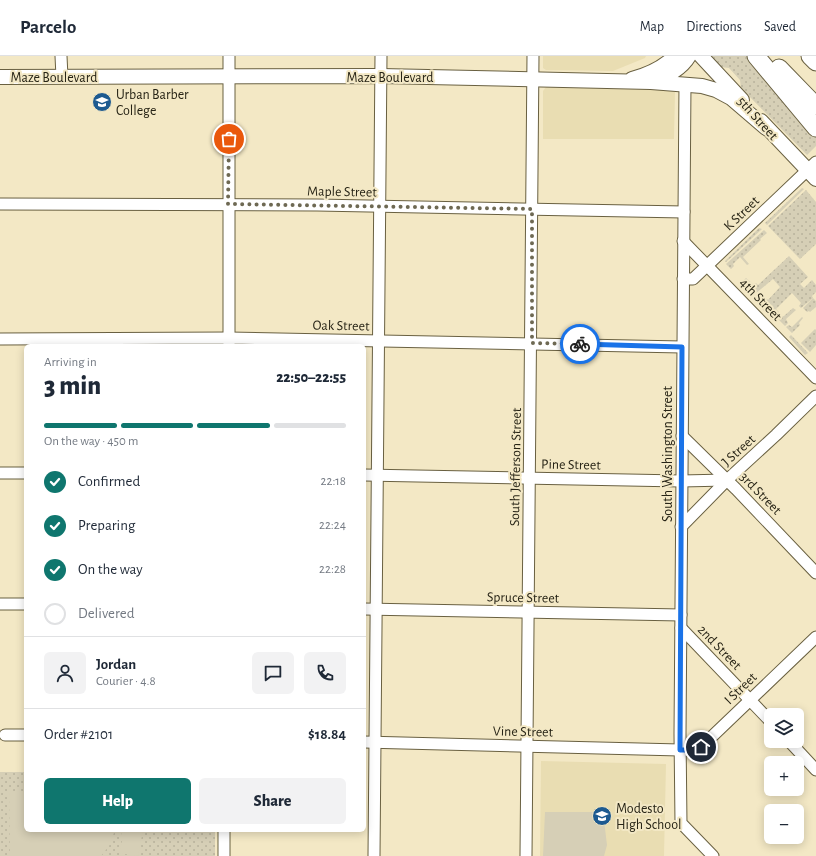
<!DOCTYPE html>
<meta charset="utf-8">
<style>
:root{--surface:#fff;--page:#f2f2f3;--text:#1f2937;--muted:#747a83;--line:#e0e1e3;--accent:#0f766e}
body{margin:0;font-family:"Alegreya Sans",sans-serif;background:var(--page);color:var(--text);height:100vh;display:flex;flex-direction:column;font-size:15px;white-space:nowrap}
*{box-sizing:border-box;margin:0}
p{font-size:13px;color:var(--muted)}
.icon{flex:none;width:22px;height:22px;fill:none;stroke:currentColor;stroke-width:2;stroke-linecap:round;stroke-linejoin:round}
.map{position:relative;flex:1;overflow:hidden}
.side{position:absolute;left:24px;top:288px;width:342px;height:488px;display:flex;flex-direction:column;background:var(--surface);border-radius:6px;box-shadow:0 2px 10px #0003}
.side>*{flex:none}
.controls{position:absolute;left:764px;top:652px;display:grid;gap:8px}
.controls a{display:grid;place-items:center;width:40px;height:40px;border-radius:6px;background:var(--surface);box-shadow:0 2px 10px #0003;font-size:20px}
.pin{position:absolute;display:grid;place-items:center;width:34px;height:34px;color:#fff;margin:-17px;border:2px solid #fff;border-radius:50%;box-shadow:0 1px 4px #0007}
.courier{position:absolute;display:grid;place-items:center;width:40px;height:40px;margin:-20px;border:3px solid #1a73e8;border-radius:50%;background:#fff;color:#222;box-shadow:0 1px 5px #0007}
.headline em{font-style:normal;font-weight:800}
.headline div{display:flex;flex-direction:column-reverse}
.headline{display:flex;align-items:center;justify-content:space-between;height:68px;padding:0 20px}
h1{font-size:26px;font-weight:800;line-height:30px}
.bar{display:grid;grid-template-columns:repeat(4,1fr);gap:6px 4px;align-content:center;height:48px;padding:0 20px}
.bar i{height:5px;border-radius:3px;background:var(--line)}
.bar .selected{background:var(--accent)}
.bar p{grid-column:span 4}
.line{display:flex;align-items:center;gap:10px;padding:0 20px;border-top:1px solid var(--line)}
.line div{flex:1}
.round{display:grid;place-items:center;flex:none;width:42px;height:42px;border-radius:6px;background:var(--page)}
ol{padding:0 20px;list-style:none}
li{display:flex;align-items:center;gap:12px;height:44px}
li p{margin-inline-start:auto}
li .icon{padding:4px;border-radius:50%;background:var(--accent);color:#fff;stroke-width:4}
li:last-child{color:var(--muted)}
li i{width:22px;height:22px;border:2px solid var(--line);border-radius:50%}
.primary-button{display:flex;gap:8px;margin-top:auto;padding:8px 20px}
.primary-button a{flex:1;height:46px;border-radius:6px;background:var(--accent);color:#fff;font-size:16px;font-weight:800;line-height:46px;text-align:center}
.primary-button a+a{background:var(--page);color:var(--text)}
header{display:flex;align-items:center;gap:24px;box-sizing:border-box;height:56px;padding:0 20px;background:var(--surface);border-bottom:1px solid var(--line)}
header strong{font-size:19px}
nav{display:flex;gap:22px;margin-inline-start:auto;font-size:14px}
.map>svg:first-child{display:block}
.built{fill:#e9ddb2}
.grass{fill:url(#grass-dots)}
.garden{fill:#d6cfb6}
.lines{fill:none;stroke-linecap:round;stroke-linejoin:round}
.minor-casing{stroke:#696041;stroke-width:13}
.major-casing{stroke:#696041;stroke-width:16}
.highway-casing{stroke:#696041;stroke-width:19}
.minor{stroke:#fff;stroke-width:11}
.major{stroke:#fff;stroke-width:14}
.highway{stroke:#fff;stroke-width:17}
.done{stroke:#6e6953;stroke-width:4;stroke-dasharray:0 7.2}
.route{stroke:#1a73e8;stroke-width:5}
.labels{text-anchor:middle;stroke-width:4;stroke-linejoin:round;paint-order:stroke}
.street-label{font-size:14px;fill:#272416;stroke:#f3e8c5}
.poi-label{font-size:14px;fill:#272416;stroke:#f3e8c5;text-anchor:start}
</style>
<header>
<strong>Parcelo</strong>
<nav><a>Map</a><a>Directions</a><a>Saved</a></nav>
</header>
<div class="map">
<svg width="816" height="800" viewBox="0 0 816 800">
<defs>
<pattern id="grass-dots" width="8" height="8" patternUnits="userSpaceOnUse"><rect width="8" height="8" fill="#d6cfb6"/><path d="M2 2h.1M6 6h.1" fill="none" stroke="#b8b29c" stroke-width="1.8" stroke-linecap="round"/></pattern>
</defs>
<rect width="100%" height="100%" fill="#f3e8c5"/>
<g class="built">
<polygon points="543,0 646,0 645,2 613,15 546,14 543,12"/>
<polygon points="546,31 671,34 675,36 674,83 543,83 543,35"/>
<polygon points="541,705 666,708 664,800 540,800"/>
</g>
<g class="grass">
<polygon points="711,0 749,0 816,80 816,90 807,99 741,32 740,24 729,12 721,11"/>
<polygon points="802,132 804,133 767,169 765,167"/>
<polygon points="806,134 816,146 816,188 800,203 768,170"/>
<polygon points="759,172 762,173 726,206 725,205"/>
<polygon points="764,174 767,177 760,183 761,184 743,201 749,208 747,209 740,201 733,208 734,210 731,213 726,208"/>
<polygon points="789,200 808,221 800,228 804,232 812,224 816,229 816,236 812,240 813,242 801,252 799,250 801,247 792,237 776,253 779,256 777,260 762,246 766,242 768,244 780,231 773,223 755,238 743,225 746,222 754,229 756,227 758,229"/>
<polygon points="813,242 816,245 816,251 810,256 809,255 807,256 803,252"/>
<polygon points="761,248 775,262 773,264 759,250"/>
<polygon points="793,252 796,254 786,263 788,267 785,270 777,262 784,260"/>
<polygon points="802,261 803,262 799,267 800,269 792,277 786,271 789,269 792,271"/>
<polygon points="815,273 816,274 816,289 810,296 801,287"/>
<polygon points="791,279 808,297 805,299 789,281"/>
<polygon points="0,716 26,716 26,774 215,774 215,800 0,800"/>
</g>
<g class="garden">
<polygon points="9,736 26,736 26,774 115,774 109,790 101,800 10,800"/>
<polygon points="545,756 603,756 607,789 604,800 543,800"/>
<polygon points="122,774 143,774 138,800 119,797 123,781 121,780"/>
</g>
<g class="lines">
<defs>
<g id="minor">
<polyline points="61,0 62,21"/>
<polyline points="229,0 229,290"/>
<polyline points="685,28 680,678 681,767 713,800"/>
<polyline points="0,148 317,149 684,156"/>
<polyline points="683,185 816,322"/>
<polyline points="683,223 693,223 816,106"/>
<polyline points="0,283 229,282 682,291"/>
<polyline points="682,380 736,433 816,517"/>
<polyline points="0,417 26,417"/>
<polyline points="364,419 681,425 727,424"/>
<polyline points="681,471 727,424 776,379 816,340"/>
<polyline points="0,548 26,548"/>
<polyline points="364,553 681,559"/>
<polyline points="681,572 771,666"/>
<polyline points="5,679 26,679"/>
<polyline points="789,685 816,714"/>
<polyline points="364,686 680,694 691,694 701,691 816,581"/>
<polyline points="224,774 224,800"/>
<polyline points="374,800 381,0"/>
<polyline points="526,800 533,0"/>
</g>
<g id="major">
<polyline points="701,0 742,44"/>
<polyline points="0,21 381,20 651,26 702,30 716,34 731,42 766,72"/>
<path d="M632,23c15,-4 32,-12 43,-23"/>
<path d="M653,25c14,-4 29,-13 36,-25"/>
<polyline points="761,65 816,123"/>
</g>
<g id="highway">
<polyline points="756,0 816,72"/>
<polyline points="810,0 816,6"/>
<polyline points="779,12 816,50"/>
</g>
</defs>
<use href="#minor" class="minor-casing"/>
<use href="#major" class="major-casing"/>
<use href="#highway" class="highway-casing"/>
<use href="#minor" class="minor"/>
<use href="#major" class="major"/>
<use href="#highway" class="highway"/>
</g>
<g class="lines">
<polyline class="done" points="229,83 228,148 532,153 532,287 580,288"/>
<polyline class="route" points="580,288 682,291 680,694 691,694 701,691"/>
</g>
<defs>
<symbol id="school-disc" viewBox="-11 -11 22 22"><circle r="9.5" fill="#1d5a90" stroke="#f3e8c5"/><path d="M0-5L7-2L0 1L-7-2ZM-4 1L0 2.5L4 1V4Q0 6-4 4Z" fill="#fff"/></symbol>
</defs>
<g fill-rule="evenodd">
<use href="#school-disc" x="91" y="35" width="22" height="22"/>
<use href="#school-disc" x="591" y="749" width="22" height="22"/>
</g>
<g class="labels">
<g class="street-label">
<text x="54" y="26">Maze Boulevard</text>
<text x="390" y="26">Maze Boulevard</text>
<text transform="translate(758 62) rotate(48)" y="5">5th Street</text>
<text transform="translate(342 135) rotate(1)" y="5">Maple Street</text>
<text transform="translate(741 157) rotate(-44)" y="5">K Street</text>
<text transform="translate(761 243) rotate(46)" y="5">4th Street</text>
<text transform="translate(341 269) rotate(1)" y="5">Oak Street</text>
<text transform="translate(738 394) rotate(-42)" y="5">J Street</text>
<text transform="translate(667 398) rotate(-90)" y="5">South Washington Street</text>
<text transform="translate(571 408) rotate(1)" y="5">Pine Street</text>
<text transform="translate(515 411) rotate(-89)" y="5">South Jefferson Street</text>
<text transform="translate(761 437) rotate(46)" y="5">3rd Street</text>
<text transform="translate(523 541) rotate(1)" y="5">Spruce Street</text>
<text transform="translate(720 591) rotate(46)" y="5">2nd Street</text>
<text transform="translate(740 632) rotate(-44)" y="5">I Street</text>
<text transform="translate(523 675) rotate(1)" y="5">Vine Street</text>
</g>
<g class="poi-label">
<text x="116" y="43">Urban Barber<tspan x="116" dy="16">College</tspan></text>
<text x="616" y="757">Modesto<tspan x="616" dy="16">High School</tspan></text>
</g>
</g>
</svg>
<div class="controls">
<a><svg class="icon" aria-label="layers" viewBox="0 0 24 24"><path d="M12 4l9 5-9 5-9-5zM3 14l9 5 9-5"/></svg></a>
<a>+</a>
<a>−</a>
</div>
<div class="pin" style="left:229px;top:83px;background:#ea580c"><svg class="icon" aria-label="bag" viewBox="0 0 24 24"><path d="M5 8h14l-1 12H6zM9 8a3 3 0 0 1 6 0"/></svg></div>
<div class="pin" style="left:701px;top:691px;background:#1f2937"><svg class="icon" aria-label="home" viewBox="0 0 24 24"><path d="M3 11l9-7 9 7M6 9v11h12V9"/></svg></div>
<div class="courier" style="left:580px;top:288px"><svg class="icon" aria-label="bike" viewBox="0 0 24 24"><circle cx="6" cy="16" r="4"/><circle cx="18" cy="16" r="4"/><path d="M6 16l4-8h5l3 8M10 8l3 8H6M13 5h3"/></svg></div>
<section class="side">
<div class="headline"><div><h1>3 min</h1><p>Arriving in</p></div><em>22:50–22:55</em></div>
<div class="bar"><i class="selected"></i><i class="selected"></i><i class="selected"></i><i></i><p>On the way · 450 m</p></div>
<ol>
<li><svg class="icon" aria-label="check" viewBox="0 0 24 24"><path d="M5 12l5 5 9-10"/></svg>Confirmed<p>22:18</p></li>
<li><svg class="icon" aria-label="check" viewBox="0 0 24 24"><path d="M5 12l5 5 9-10"/></svg>Preparing<p>22:24</p></li>
<li><svg class="icon" aria-label="check" viewBox="0 0 24 24"><path d="M5 12l5 5 9-10"/></svg>On the way<p>22:28</p></li>
<li><i></i>Delivered</li>
</ol>
<div class="line" style="height:72px"><a class="round"><svg class="icon" aria-label="person" viewBox="0 0 24 24"><circle cx="12" cy="8" r="4"/><path d="M4 21q1-7 8-7t8 7"/></svg></a><div><b>Jordan</b><p>Courier · 4.8</p></div><a class="round"><svg class="icon" aria-label="chat" viewBox="0 0 24 24"><path d="M4 5h16v11H9l-5 4z"/></svg></a><a class="round"><svg class="icon" aria-label="phone" viewBox="0 0 24 24"><path d="M5 4h4l2 5-3 2q2 4 5 5l2-3 5 2v4C11 20 4 13 5 4z"/></svg></a></div>
<div class="line" style="height:52px"><div>Order #2101</div><b>$18.84</b></div>
<div class="primary-button"><a>Help</a><a>Share</a></div>
</section>
</div>
